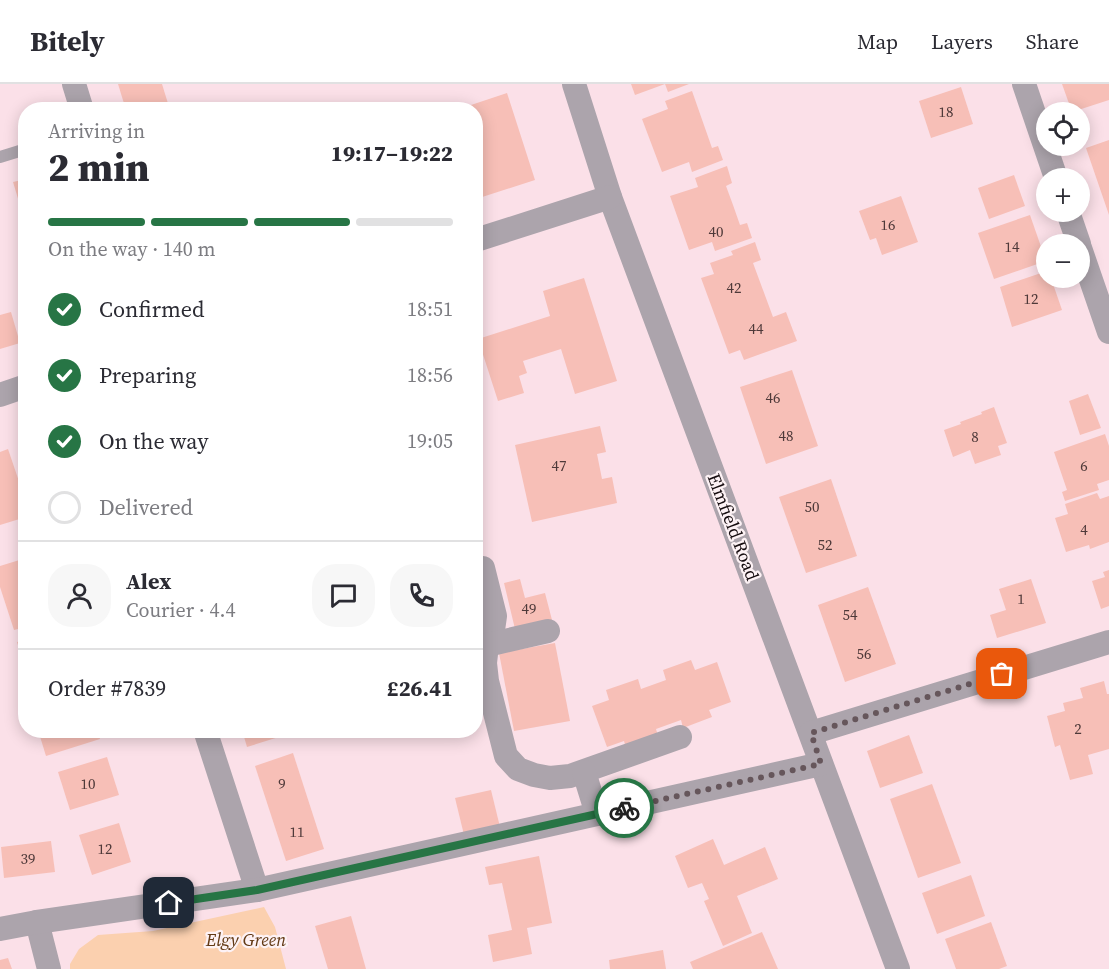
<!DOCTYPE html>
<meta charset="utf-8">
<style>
:root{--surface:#fff;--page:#f7f7f7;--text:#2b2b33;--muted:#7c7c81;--line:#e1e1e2;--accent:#277545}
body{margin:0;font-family:"Source Serif 4",serif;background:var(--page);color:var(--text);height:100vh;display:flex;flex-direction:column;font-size:22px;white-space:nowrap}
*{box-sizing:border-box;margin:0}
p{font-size:20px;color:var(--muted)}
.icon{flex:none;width:33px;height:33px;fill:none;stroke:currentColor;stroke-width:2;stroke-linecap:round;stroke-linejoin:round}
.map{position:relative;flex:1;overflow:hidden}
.details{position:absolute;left:18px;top:18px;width:465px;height:636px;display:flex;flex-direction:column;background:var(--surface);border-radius:24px;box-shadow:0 3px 15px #0003}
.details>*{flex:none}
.buttons{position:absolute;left:1036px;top:18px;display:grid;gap:12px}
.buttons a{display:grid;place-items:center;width:54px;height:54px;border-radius:50%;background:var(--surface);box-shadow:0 3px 15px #0003;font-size:30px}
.pin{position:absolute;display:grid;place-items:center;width:51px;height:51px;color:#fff;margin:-26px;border-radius:12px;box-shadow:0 3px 9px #0006}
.courier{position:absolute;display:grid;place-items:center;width:60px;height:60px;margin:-30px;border:4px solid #277545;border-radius:50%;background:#fff;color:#222;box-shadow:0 2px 8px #0007}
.summary em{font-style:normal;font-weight:800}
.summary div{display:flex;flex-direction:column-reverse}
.summary{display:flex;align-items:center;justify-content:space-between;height:102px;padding:0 30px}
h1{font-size:39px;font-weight:800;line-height:45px}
.bar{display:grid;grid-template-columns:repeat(4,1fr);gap:9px 6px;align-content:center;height:72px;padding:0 30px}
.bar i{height:8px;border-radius:4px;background:var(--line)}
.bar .selected{background:var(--accent)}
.bar p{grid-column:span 4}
.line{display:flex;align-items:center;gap:15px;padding:0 30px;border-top:2px solid var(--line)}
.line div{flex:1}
.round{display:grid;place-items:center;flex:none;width:63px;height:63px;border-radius:24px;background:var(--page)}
ol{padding:0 30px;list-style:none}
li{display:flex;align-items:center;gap:18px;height:66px}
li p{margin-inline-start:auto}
li .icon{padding:6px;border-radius:50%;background:var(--accent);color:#fff;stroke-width:4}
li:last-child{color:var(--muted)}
li i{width:33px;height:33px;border:3px solid var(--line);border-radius:50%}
header{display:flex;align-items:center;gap:36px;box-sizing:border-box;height:84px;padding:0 30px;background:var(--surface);border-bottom:2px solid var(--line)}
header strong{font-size:28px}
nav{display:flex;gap:33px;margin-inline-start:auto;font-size:21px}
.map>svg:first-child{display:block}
.green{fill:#fbd0af}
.building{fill:#f7bfb7}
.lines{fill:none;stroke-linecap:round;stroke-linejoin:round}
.service{stroke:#aca4ac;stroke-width:12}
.minor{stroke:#aca4ac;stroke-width:24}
.done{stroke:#66565b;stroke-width:6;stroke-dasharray:0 10.8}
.route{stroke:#277545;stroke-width:8}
.labels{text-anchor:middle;stroke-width:4.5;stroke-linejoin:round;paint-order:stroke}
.number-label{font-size:15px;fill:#4e3939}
.street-label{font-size:18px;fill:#150c0f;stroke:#fdf2f5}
.park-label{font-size:18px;font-style:italic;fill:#623914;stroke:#fdf2f5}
</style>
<header>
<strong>Bitely</strong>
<nav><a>Map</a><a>Layers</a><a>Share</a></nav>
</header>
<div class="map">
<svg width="1109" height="885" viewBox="0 0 1109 885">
<rect width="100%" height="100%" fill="#fbe0e8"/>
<polygon class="green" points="264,823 275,843 286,885 70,885 70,880 79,865 98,851 153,847"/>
<g class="building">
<polygon points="118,0 162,0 170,26 126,26"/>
<polygon points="631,0 665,0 635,11"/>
<polygon points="665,0 689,0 668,8"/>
<polygon points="1062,0 1109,0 1109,16 1072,28"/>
<polygon points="961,3 973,40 931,54 919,17"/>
<polygon points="692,7 712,64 718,62 723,76 692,88 689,78 662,88 642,35 668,25 665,17"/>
<polygon points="507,9 535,96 476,115 476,26 459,25"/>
<polygon points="1109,56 1109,131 1086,64"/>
<polygon points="727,82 732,99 726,102 733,121 740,141 747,139 752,154 715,167 712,158 689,166 670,112 698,103 695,94"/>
<polygon points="1014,91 1025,122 989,135 978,104"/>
<polygon points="26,95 26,138 25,138 13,98"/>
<polygon points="901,112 918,158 882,171 876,154 870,156 859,127"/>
<polygon points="1030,131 1046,177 994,195 978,149"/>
<polygon points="755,158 761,176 753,179 773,233 786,228 797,257 744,276 740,266 729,270 701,194 714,190 710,179 733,171 731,167"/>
<polygon points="1047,187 1047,194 1051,194 1062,226 1012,243 1000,203"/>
<polygon points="584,194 617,297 575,310 561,265 523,277 527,289 519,292 524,309 498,317 478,255 550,232 543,207"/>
<polygon points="11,228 20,259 0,265 0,231"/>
<polygon points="792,286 818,362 766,380 740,303"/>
<polygon points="1088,310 1101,344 1080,351 1069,317"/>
<polygon points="994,323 1007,359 998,362 1001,371 975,380 970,366 953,373 944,346 961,340 960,338 982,330 981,328"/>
<polygon points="600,342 606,368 597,370 602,395 612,393 617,419 532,438 515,361"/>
<polygon points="1105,350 1109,362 1109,396 1097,400 1099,406 1065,417 1062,408 1067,406 1054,368"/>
<polygon points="8,365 26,418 26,433 0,441 0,368"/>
<polygon points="831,395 857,472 806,489 779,413"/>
<polygon points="1097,409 1100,415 1109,412 1109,458 1090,465 1089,461 1066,468 1055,434 1068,430 1065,420"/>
<polygon points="26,474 26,543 14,546 0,503 0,482"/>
<polygon points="1109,486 1109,522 1101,525 1092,497 1105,493 1103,488"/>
<polygon points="520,495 525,514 545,509 552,536 515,545 504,499"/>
<polygon points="1031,495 1046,539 997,554 990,531 1006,526 999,505"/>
<polygon points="868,503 896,580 845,598 818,521"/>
<polygon points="26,556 26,583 25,583 17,558"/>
<polygon points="555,559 570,637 514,647 499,569"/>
<polygon points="691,576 695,586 717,578 731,618 709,626 712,633 683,644 681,636 656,645 658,652 626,664 624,657 607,663 592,622 609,616 606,606 638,595 641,605 666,596 663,586"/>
<polygon points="1104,597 1107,610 1109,610 1109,665 1088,671 1093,690 1070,696 1060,661 1055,663 1047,632 1065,627 1063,619 1083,614 1080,604"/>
<polygon points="38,646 97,646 100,655 46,672"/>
<polygon points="242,646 284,646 285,651 247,663"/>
<polygon points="909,651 923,689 880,704 867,667"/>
<polygon points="293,669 324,765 286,777 255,682"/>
<polygon points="107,673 119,711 70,726 58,688"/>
<polygon points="932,700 961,779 918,794 890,715"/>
<polygon points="491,706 500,743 464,751 455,714"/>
<polygon points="119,739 131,778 92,791 79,751"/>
<polygon points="713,755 724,781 765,763 778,795 737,812 752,849 723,862 704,817 709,815 702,799 688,804 675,772"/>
<polygon points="51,757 55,788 4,794 1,763"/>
<polygon points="539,772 552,839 527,844 532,870 493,878 488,851 512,846 502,799 489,801 485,783"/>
<polygon points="971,791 985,832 937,850 922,809"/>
<polygon points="351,832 366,885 328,885 315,842"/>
<polygon points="991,838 1007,882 999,885 956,885 945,855"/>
<polygon points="762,848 778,885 693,885 690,878"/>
<polygon points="663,866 666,885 610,885 609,876"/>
<polygon points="8,874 12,885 0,885 0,876"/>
</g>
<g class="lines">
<polyline class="service" points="0,73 26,65"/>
<g class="minor">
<polyline points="74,0 82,26"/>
<polyline points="574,0 610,113 898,885"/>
<polyline points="1024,0 1056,94"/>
<polyline points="1068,128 1079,160"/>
<polyline points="476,156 610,113"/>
<polyline points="1080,164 1109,248"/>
<polyline points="0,311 26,302"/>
<polyline points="483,484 495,532 493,546 487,561 485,579 487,597 506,672 518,685 534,691 550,694 570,692 680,653"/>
<polyline points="487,561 548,547"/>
<polyline points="205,646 257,806"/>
<polyline points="811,649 1109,558"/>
<polyline points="584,688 597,730"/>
<polyline points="37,838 49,885"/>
<polyline points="0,845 37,838 257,806 821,680"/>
</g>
</g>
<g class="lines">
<polyline class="done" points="624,724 821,680 811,649 1002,590"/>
<polyline class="route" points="169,819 257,806 624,724"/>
</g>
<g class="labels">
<g class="number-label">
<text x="946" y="33">18</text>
<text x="888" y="146">16</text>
<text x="716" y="153">40</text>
<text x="1012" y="168">14</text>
<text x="734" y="209">42</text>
<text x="1031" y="220">12</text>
<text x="756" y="250">44</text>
<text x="773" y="319">46</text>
<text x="786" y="357">48</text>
<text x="975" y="358">8</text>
<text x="559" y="387">47</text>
<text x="1084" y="387">6</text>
<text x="812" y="428">50</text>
<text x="1084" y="451">4</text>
<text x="825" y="466">52</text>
<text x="1021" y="520">1</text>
<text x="529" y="530">49</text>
<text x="850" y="536">54</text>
<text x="864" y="575">56</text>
<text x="1078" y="650">2</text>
<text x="88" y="705">10</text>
<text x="282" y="705">9</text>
<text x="297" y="753">11</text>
<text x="105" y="770">12</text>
<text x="28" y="780">39</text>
</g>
<g class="street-label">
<text transform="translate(733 443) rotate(69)" y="6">Elmfield Road</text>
</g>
<g class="park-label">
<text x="246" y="862">Elgy Green</text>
</g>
</g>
</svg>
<div class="buttons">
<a><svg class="icon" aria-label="locate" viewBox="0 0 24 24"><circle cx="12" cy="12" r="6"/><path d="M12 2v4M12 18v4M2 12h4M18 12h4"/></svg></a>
<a>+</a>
<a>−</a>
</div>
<div class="pin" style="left:1002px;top:590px;background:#ea580c"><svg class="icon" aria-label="bag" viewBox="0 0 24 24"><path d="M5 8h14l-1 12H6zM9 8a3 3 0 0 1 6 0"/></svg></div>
<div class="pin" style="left:169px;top:819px;background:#1f2937"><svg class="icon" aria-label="home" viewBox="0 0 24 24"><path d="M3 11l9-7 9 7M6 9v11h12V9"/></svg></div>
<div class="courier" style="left:624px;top:724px"><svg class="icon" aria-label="bike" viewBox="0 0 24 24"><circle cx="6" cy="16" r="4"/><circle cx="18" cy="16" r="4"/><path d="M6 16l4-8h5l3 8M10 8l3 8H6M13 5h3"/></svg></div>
<section class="details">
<div class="summary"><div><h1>2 min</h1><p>Arriving in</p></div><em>19:17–19:22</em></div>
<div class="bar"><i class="selected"></i><i class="selected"></i><i class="selected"></i><i></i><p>On the way · 140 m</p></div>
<ol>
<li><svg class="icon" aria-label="check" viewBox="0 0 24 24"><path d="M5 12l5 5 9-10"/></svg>Confirmed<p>18:51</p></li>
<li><svg class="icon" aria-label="check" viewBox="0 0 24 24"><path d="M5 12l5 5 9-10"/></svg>Preparing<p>18:56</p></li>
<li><svg class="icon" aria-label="check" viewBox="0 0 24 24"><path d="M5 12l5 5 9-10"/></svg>On the way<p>19:05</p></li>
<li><i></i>Delivered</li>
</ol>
<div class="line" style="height:108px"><a class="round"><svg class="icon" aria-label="person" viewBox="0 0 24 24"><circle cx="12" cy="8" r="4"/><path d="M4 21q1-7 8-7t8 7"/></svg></a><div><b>Alex</b><p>Courier · 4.4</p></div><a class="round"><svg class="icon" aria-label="chat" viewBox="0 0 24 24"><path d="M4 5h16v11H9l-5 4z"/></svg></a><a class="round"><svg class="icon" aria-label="phone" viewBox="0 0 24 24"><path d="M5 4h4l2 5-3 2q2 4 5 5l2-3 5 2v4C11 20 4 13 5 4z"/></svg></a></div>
<div class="line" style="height:78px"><div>Order #7839</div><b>£26.41</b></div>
</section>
</div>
